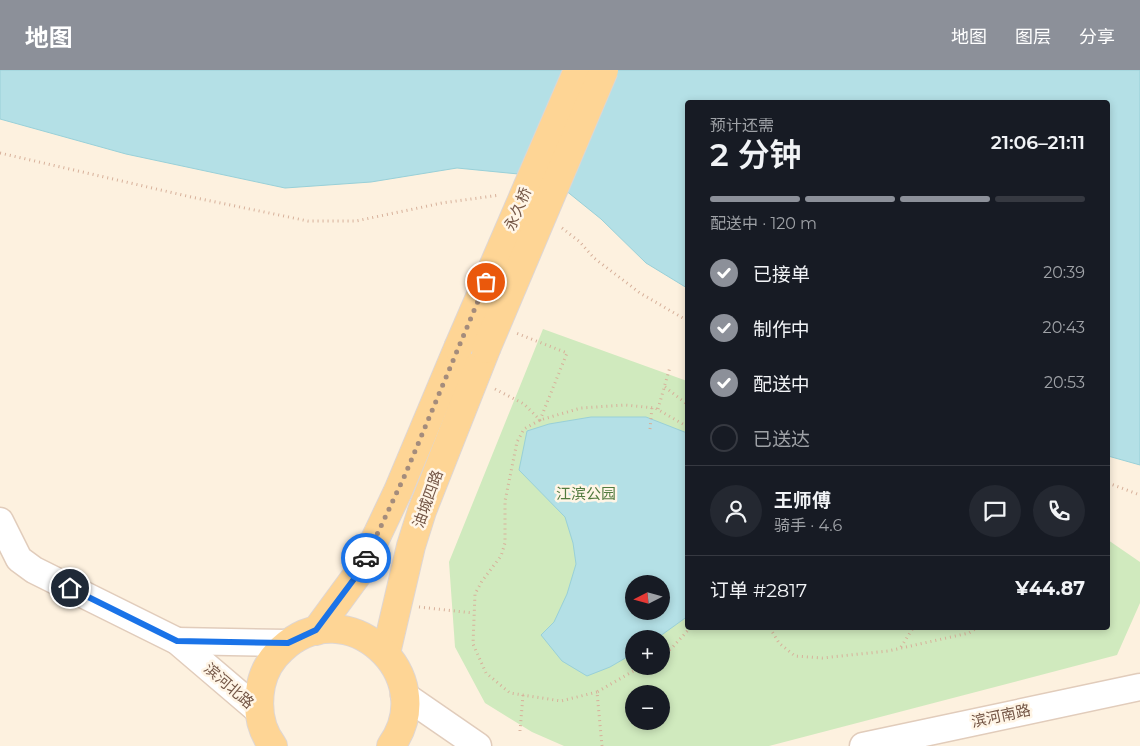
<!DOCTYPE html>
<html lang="zh">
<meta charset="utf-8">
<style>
:root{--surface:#171b24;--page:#242831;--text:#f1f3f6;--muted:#9ea1a6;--line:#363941;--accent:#8c9099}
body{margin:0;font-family:Montserrat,"Noto Sans SC",sans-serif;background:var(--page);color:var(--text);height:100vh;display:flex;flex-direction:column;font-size:19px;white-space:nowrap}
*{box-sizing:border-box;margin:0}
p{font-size:16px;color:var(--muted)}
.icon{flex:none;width:28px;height:28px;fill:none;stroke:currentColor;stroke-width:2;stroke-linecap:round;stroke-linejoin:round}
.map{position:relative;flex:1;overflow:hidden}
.sheet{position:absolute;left:685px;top:30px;width:425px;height:530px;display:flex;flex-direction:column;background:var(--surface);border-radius:5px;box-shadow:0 2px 8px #0003}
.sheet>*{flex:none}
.needle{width:32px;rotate:264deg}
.buttons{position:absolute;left:625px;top:505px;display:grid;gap:10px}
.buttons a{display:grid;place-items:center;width:45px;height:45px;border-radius:50%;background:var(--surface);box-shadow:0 2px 8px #0003;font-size:25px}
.pin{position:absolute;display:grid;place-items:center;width:42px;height:42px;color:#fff;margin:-21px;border:2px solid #fff;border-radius:50%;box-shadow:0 1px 5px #0007}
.courier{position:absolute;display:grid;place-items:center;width:50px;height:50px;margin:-25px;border:4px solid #1a73e8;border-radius:50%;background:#fff;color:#222;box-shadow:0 1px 6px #0007}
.summary em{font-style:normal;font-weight:600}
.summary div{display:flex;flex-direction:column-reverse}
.summary{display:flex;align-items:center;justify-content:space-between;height:85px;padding:0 25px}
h1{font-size:32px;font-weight:600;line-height:38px}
.bar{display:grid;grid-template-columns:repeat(4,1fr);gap:8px 5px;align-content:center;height:60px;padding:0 25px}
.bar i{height:6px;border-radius:4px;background:var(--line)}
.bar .active{background:var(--accent)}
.bar p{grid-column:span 4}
.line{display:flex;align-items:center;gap:12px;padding:0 25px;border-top:1px solid var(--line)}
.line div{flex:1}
.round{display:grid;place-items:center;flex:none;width:52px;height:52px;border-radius:26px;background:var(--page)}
ol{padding:0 25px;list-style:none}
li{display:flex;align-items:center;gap:15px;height:55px}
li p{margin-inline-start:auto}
li .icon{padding:5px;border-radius:50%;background:var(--accent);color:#fff;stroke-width:4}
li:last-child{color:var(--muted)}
li i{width:28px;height:28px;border:2px solid var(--line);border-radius:50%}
header{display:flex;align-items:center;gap:30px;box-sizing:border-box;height:70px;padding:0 25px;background:var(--accent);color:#fff}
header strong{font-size:24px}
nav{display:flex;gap:28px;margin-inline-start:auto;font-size:18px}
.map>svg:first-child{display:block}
.green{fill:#d0eabe;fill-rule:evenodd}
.water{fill:#b4e0e6;stroke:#99d0d8;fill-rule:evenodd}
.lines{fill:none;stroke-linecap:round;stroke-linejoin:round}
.minor-casing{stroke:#e1ccbb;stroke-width:29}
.major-casing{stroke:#ded6d3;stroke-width:30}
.path{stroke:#d7b09a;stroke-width:3;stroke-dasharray:1 4;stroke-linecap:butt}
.minor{stroke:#fff;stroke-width:26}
.major{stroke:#fed595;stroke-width:28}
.major-bridge-casing{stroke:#ded6d3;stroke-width:30;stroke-linecap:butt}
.major-bridge{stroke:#fed595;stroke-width:28}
.done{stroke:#a48c7c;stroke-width:5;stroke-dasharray:0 9}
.route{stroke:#1a73e8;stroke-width:6}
.labels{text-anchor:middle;stroke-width:5;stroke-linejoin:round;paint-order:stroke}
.street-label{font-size:15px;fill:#745646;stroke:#fff5e6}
.park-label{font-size:15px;fill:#517a3e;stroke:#fff5e6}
</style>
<header>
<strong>地图</strong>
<nav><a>地图</a><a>图层</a><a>分享</a></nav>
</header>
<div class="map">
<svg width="1140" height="676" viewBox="0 0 1140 676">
<rect width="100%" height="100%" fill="#fdf1df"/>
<path class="green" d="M543,259l144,52 1,247h420v-88l32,22v41l-23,52 -348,91h-205l-32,-14 -47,-29 -30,-56 -6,-85zM634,514h27v27h-27zM634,569h27v27h-27zM634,624h27v27h-27z"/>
<g class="water">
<polygon points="0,0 1140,0 1140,395 1108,386 1108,32 688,32 687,218 646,193 601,149 549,107 457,98 371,112 285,118 126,84 0,49"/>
<path d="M591,347h55l41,16 1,183 -32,23h-22v14l-24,14 -23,9 -25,-15 -21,-26 13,-13 13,-28 9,-30 -3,-21 -8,-26 -46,-47 8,-39 22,-7zM634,514h27v27h-27z"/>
</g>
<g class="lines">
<defs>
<g id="minor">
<polyline points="0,451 19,489 34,500 177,571 259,641"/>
<polyline points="177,571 288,573"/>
<polyline points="404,625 478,676"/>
<polyline points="863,676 1140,617"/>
</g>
<g id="major">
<polyline points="316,561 360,501 398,421 458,278"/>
<polyline points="386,583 411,476 422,441 486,279"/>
<path d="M273,676c-14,-18 -16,-40 -12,-61 3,-14 11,-27 21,-36 64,-60 160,26 109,97"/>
</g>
</defs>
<use href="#minor" class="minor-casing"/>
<use href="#major" class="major-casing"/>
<g class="path">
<polyline points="0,83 191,127 308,151 356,151 442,133 500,125"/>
<polyline points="562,158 580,172 594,188 640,223 688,251"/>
<polyline points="665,317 688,335"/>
<polyline points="495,319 524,334 540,350 567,283 516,263"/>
<polyline points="658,339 670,297"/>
<polyline points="650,359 652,337"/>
<polyline points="1108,413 1140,425"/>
<polyline points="419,537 473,543"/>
<polyline points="770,558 779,573 795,586 822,588 888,581 969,563 977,558"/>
<polyline points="901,577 913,558"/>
<polyline points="661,585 671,579 690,558"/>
<polyline points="597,622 561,631 510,623 486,603 473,574 475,524 482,511 501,486 505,473 505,431 517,372 524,359 540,350 581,338 625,335 655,338 688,357"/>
<polyline points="520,661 523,625"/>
<polyline points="602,676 597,622 642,596"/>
</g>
<use href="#minor" class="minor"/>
<use href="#major" class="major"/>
<defs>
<g id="major-bridge">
<polyline points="458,278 578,0"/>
<polyline points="486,279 604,0"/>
</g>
</defs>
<use href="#major-bridge" class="major-bridge-casing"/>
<use href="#major-bridge" class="major-bridge"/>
</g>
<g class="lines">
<polyline class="done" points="366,488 405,405 486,212"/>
<polyline class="route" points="70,518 177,571 288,573 316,560 360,501 366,488"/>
</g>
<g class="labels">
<g class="street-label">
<text transform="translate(518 139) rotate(-67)" y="5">永久桥</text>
<text transform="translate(428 429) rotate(-70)" y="5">油城四路</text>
<text transform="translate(229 616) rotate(41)" y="5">滨河北路</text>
<text transform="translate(1001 646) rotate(-12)" y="5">滨河南路</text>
</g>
<g class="park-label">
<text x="586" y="429">江滨公园</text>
</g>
</g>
</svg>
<div class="buttons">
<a><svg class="needle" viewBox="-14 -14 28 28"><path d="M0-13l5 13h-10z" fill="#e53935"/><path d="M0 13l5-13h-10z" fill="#9ea1a6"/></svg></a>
<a>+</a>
<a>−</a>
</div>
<div class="pin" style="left:486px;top:212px;background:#ea580c"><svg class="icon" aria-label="bag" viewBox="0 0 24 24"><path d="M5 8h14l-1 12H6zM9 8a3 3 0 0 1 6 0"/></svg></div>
<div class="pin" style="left:70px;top:518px;background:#1f2937"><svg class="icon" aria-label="home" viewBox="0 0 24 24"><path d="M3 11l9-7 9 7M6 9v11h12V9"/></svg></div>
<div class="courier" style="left:366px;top:488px"><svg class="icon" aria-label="car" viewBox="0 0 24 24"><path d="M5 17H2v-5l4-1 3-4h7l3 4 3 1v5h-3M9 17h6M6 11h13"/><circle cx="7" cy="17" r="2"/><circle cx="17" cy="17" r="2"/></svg></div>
<section class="sheet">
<div class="summary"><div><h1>2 分钟</h1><p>预计还需</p></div><em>21:06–21:11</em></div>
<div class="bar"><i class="active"></i><i class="active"></i><i class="active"></i><i></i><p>配送中 · 120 m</p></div>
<ol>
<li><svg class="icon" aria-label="check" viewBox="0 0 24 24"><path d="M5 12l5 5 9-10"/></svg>已接单<p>20:39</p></li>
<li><svg class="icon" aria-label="check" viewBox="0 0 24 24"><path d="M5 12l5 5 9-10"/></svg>制作中<p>20:43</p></li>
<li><svg class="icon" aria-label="check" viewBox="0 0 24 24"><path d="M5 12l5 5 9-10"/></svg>配送中<p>20:53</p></li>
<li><i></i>已送达</li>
</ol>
<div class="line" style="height:90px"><a class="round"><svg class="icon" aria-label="person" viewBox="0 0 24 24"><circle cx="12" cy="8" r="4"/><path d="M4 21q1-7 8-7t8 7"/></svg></a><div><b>王师傅</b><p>骑手 · 4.6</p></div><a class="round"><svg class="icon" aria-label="chat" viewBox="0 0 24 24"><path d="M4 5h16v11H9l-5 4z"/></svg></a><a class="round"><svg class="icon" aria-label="phone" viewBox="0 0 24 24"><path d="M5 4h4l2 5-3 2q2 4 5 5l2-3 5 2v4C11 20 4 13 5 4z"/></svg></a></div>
<div class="line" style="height:65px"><div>订单 #2817</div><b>¥44.87</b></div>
</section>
</div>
